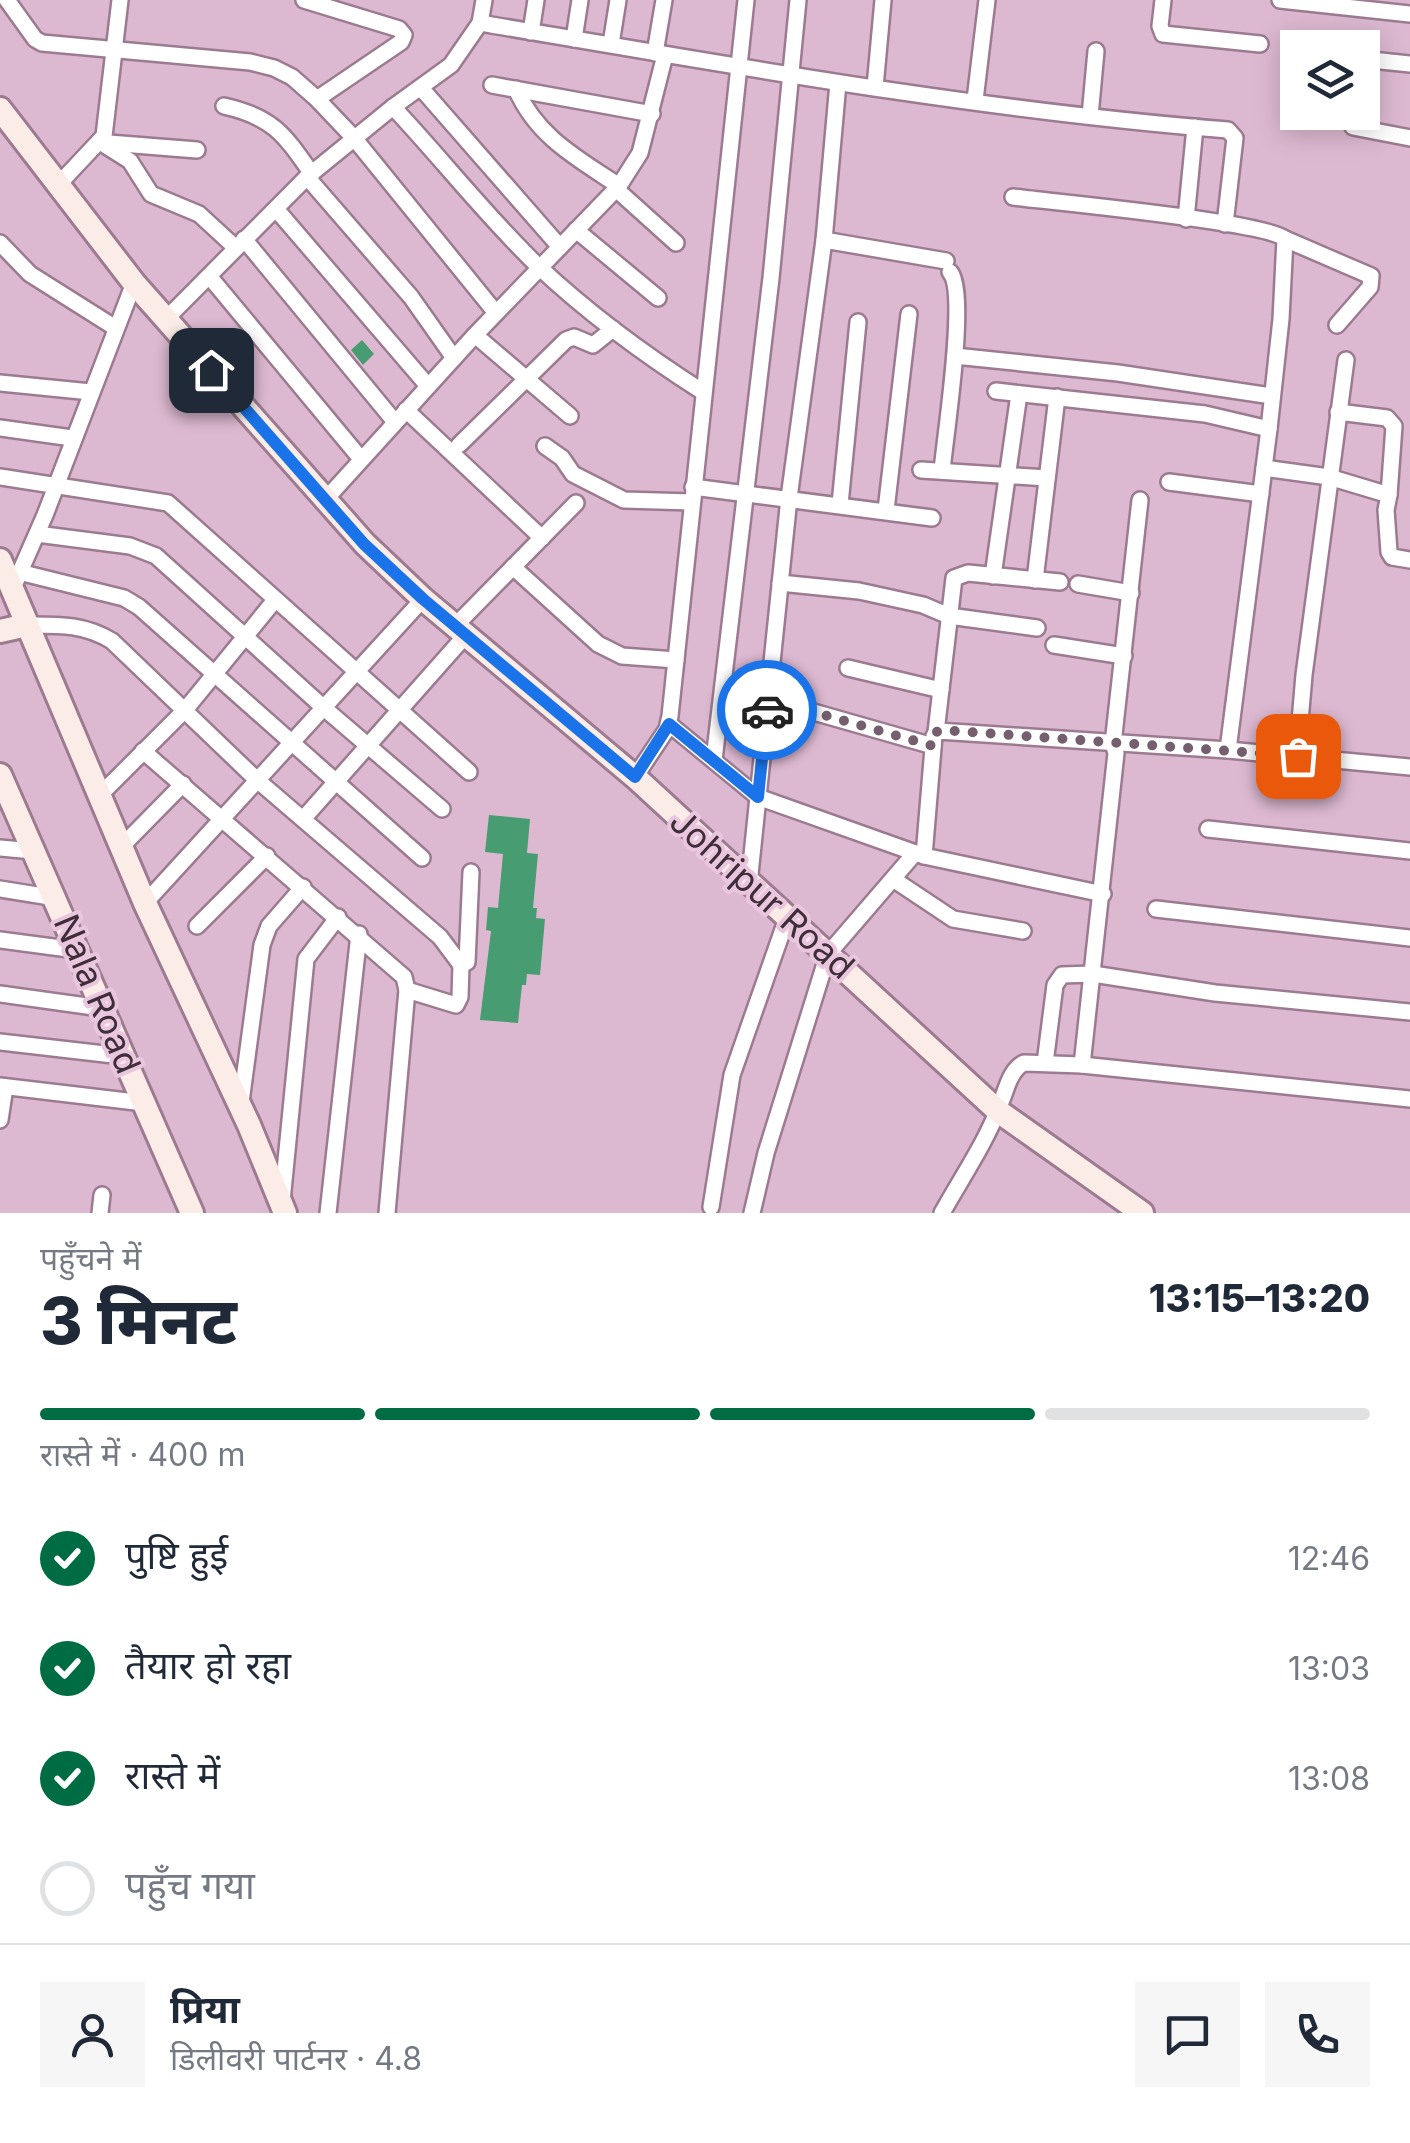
<!DOCTYPE html>
<html lang="hi">
<meta charset="utf-8">
<style>
:root{--surface:#fff;--page:#f6f6f7;--text:#1f2937;--muted:#747a83;--line:#e0e1e3;--accent:#006c43}
body{margin:0;font-family:Inter,"Noto Sans Devanagari",sans-serif;background:var(--page);color:var(--text);height:100vh;display:flex;flex-direction:column;font-size:38px;white-space:nowrap}
*{box-sizing:border-box;margin:0}
p{font-size:32px;color:var(--muted)}
.icon{flex:none;width:55px;height:55px;fill:none;stroke:currentColor;stroke-width:2;stroke-linecap:round;stroke-linejoin:round}
.map{position:relative;height:1213px;overflow:hidden}
.sheet{display:flex;flex-direction:column;background:var(--surface);flex:1}
.sheet>*{flex:none}
.fabs{position:absolute;left:1280px;top:30px;display:grid;gap:20px}
.fabs a{display:grid;place-items:center;width:100px;height:100px;border-radius:0px;background:var(--surface);box-shadow:0 5px 25px #0003;font-size:50px}
.pin{position:absolute;display:grid;place-items:center;width:85px;height:85px;color:#fff;margin:-42px;border-radius:20px;box-shadow:0 5px 15px #0006}
.courier{position:absolute;display:grid;place-items:center;width:100px;height:100px;margin:-50px;border:8px solid #1a73e8;border-radius:50%;background:#fff;color:#222;box-shadow:0 2px 12px #0007}
.overview em{font-style:normal;font-weight:800}
.overview div{display:flex;flex-direction:column-reverse}
.overview{display:flex;align-items:center;justify-content:space-between;height:170px;padding:0 40px}
h1{font-size:65px;font-weight:800;line-height:75px}
.bar{display:grid;grid-template-columns:repeat(4,1fr);gap:15px 10px;align-content:center;height:120px;padding:0 40px}
.bar i{height:12px;border-radius:8px;background:var(--line)}
.bar .on{background:var(--accent)}
.bar p{grid-column:span 4}
.line{display:flex;align-items:center;gap:25px;padding:0 40px;border-top:2px solid var(--line)}
.line div{flex:1}
.round{display:grid;place-items:center;flex:none;width:105px;height:105px;border-radius:0px;background:var(--page)}
ol{padding:0 40px;list-style:none}
li{display:flex;align-items:center;gap:30px;height:110px}
li p{margin-inline-start:auto}
li .icon{padding:10px;border-radius:50%;background:var(--accent);color:#fff;stroke-width:4}
li:last-child{color:var(--muted)}
li i{width:55px;height:55px;border:5px solid var(--line);border-radius:50%}
.map>svg:first-child{display:block}
.building{fill:#489c71}
.lines{fill:none;stroke-linecap:round;stroke-linejoin:round}
.street-casing{stroke:#9c7b91;stroke-width:20}
.secondary-casing{stroke:#9c7b91;stroke-width:28}
.street{stroke:#fff;stroke-width:15}
.secondary{stroke:#fcece7;stroke-width:22}
.done{stroke:#755f6e;stroke-width:10;stroke-dasharray:0 18}
.route{stroke:#1a73e8;stroke-width:12}
.labels{text-anchor:middle;stroke-width:8;stroke-linejoin:round;paint-order:stroke}
.street-label{font-size:35px;fill:#3d2e38;stroke:#eac6de}
</style>
<div class="map">
<svg width="1410" height="1213" viewBox="0 0 1410 1213">
<rect width="100%" height="100%" fill="#ddb9d1"/>
<g class="building">
<polygon points="362,340 374,354 363,365 351,350"/>
<polygon points="489,815 530,819 527,853 538,854 533,908 537,908 536,918 545,919 540,975 527,974 526,985 522,985 518,1023 480,1020 491,931 486,930 488,907 498,908 503,854 485,852"/>
</g>
<g class="lines">
<defs>
<g id="street">
<polyline points="7,0 35,39 42,43 250,62 274,68 292,77 317,99 354,138 496,313"/>
<polyline points="304,0 399,29 404,35 401,42 317,99"/>
<polyline points="1163,0 1160,26 1163,34 1260,44"/>
<polyline points="1280,0 1410,14"/>
<path d="M480,23c248,42 497,87 748,107l7,8 -10,86"/>
<polyline points="531,32 536,0"/>
<polyline points="574,39 580,0"/>
<polyline points="611,44 618,0"/>
<polyline points="655,53 664,0"/>
<polyline points="1362,59 1410,64"/>
<polyline points="492,85 652,114"/>
<polyline points="875,87 883,0"/>
<polyline points="421,88 560,247"/>
<path d="M516,89c21,48 61,69 103,97"/>
<polyline points="975,100 987,0"/>
<path d="M224,106c49,11 60,28 88,68"/>
<path d="M393,107c49,52 93,109 145,159 51,48 107,89 165,126"/>
<polyline points="1090,116 1096,51"/>
<polyline points="1353,127 1410,138"/>
<polyline points="100,142 130,161 151,194 199,214 236,248"/>
<polyline points="109,143 197,150"/>
<polyline points="307,177 411,297 454,358"/>
<polyline points="58,185 104,136 120,0"/>
<polyline points="616,189 676,243"/>
<path d="M1013,197c40,5 254,25 272,42l-4,80 -12,110 -41,321"/>
<polyline points="276,209 428,386"/>
<polyline points="1186,219 1195,127"/>
<polyline points="576,230 658,298"/>
<polyline points="244,239 395,422"/>
<polyline points="1285,239 1371,276 1370,287 1337,325"/>
<polyline points="824,240 946,261"/>
<polyline points="0,243 30,274 114,327"/>
<polyline points="209,276 361,459"/>
<polyline points="166,319 307,177 393,107 451,65 480,23 484,0"/>
<polyline points="475,335 570,416"/>
<polyline points="955,356 1118,373 1272,396"/>
<polyline points="0,383 91,392"/>
<polyline points="996,391 1205,414 1269,429"/>
<polyline points="406,410 542,538"/>
<polyline points="1338,412 1387,418 1394,426 1389,495"/>
<polyline points="0,428 72,438"/>
<polyline points="459,445 566,340 574,337 593,345 613,329"/>
<polyline points="545,446 562,458 573,474 624,500 692,502"/>
<polyline points="1264,468 1329,477 1389,495 1386,510 1389,552 1392,557 1410,560"/>
<polyline points="921,470 1047,478"/>
<path d="M942,471c3,-35 26,-179 8,-199"/>
<polyline points="0,477 168,503 469,772"/>
<polyline points="1169,482 1261,494"/>
<polyline points="693,487 932,518"/>
<polyline points="325,500 475,335 619,186 640,153 665,55"/>
<polyline points="840,504 858,322"/>
<polyline points="886,510 909,314"/>
<polyline points="37,534 130,546 156,556 324,708 442,809"/>
<polyline points="513,567 598,644 622,656 676,660"/>
<polyline points="19,572 124,598 139,607 422,858"/>
<polyline points="993,576 1019,394"/>
<polyline points="1035,580 1057,397"/>
<polyline points="16,581 45,515 134,283"/>
<polyline points="780,583 859,591 923,605 949,616 1037,628"/>
<polyline points="1078,584 1131,593"/>
<path d="M27,625c32,0 57,-1 85,16l145,139 183,157 21,28"/>
<polyline points="455,626 576,503"/>
<polyline points="1054,645 1124,656"/>
<polyline points="848,668 941,690"/>
<polyline points="768,699 933,746"/>
<polyline points="669,724 758,797 924,856 1103,894"/>
<polyline points="936,732 954,578 968,573 1060,582"/>
<polyline points="143,751 404,977 407,990 387,1213"/>
<polyline points="1297,756 1304,675 1346,360"/>
<polyline points="714,760 771,278 798,0"/>
<polyline points="635,777 667,729 670,716 746,0"/>
<polyline points="100,795 185,710 275,600"/>
<polyline points="303,819 466,635"/>
<polyline points="1208,829 1410,851"/>
<polyline points="122,846 183,784"/>
<polyline points="0,848 33,851"/>
<polyline points="924,856 934,736 938,731 1228,750 1410,767"/>
<polyline points="893,879 953,919 1023,931"/>
<polyline points="749,884 789,498 824,240 838,83"/>
<polyline points="0,889 56,898"/>
<polyline points="145,903 423,599"/>
<polyline points="1156,909 1410,938"/>
<polyline points="197,926 267,856"/>
<polyline points="0,940 76,950"/>
<polyline points="407,990 456,1005 460,997 461,965 467,962 471,872"/>
<polyline points="0,994 101,1008"/>
<polyline points="0,1042 122,1056"/>
<polyline points="1045,1063 1055,985 1062,975 1093,974 1215,993 1410,1012"/>
<polyline points="1082,1065 1116,753 1113,744 1140,500"/>
<polyline points="0,1086 144,1103"/>
<polyline points="241,1102 262,945 269,926 303,887"/>
<polyline points="0,1120 5,1087"/>
<polyline points="282,1201 306,959 338,917"/>
<polyline points="711,1207 732,1075 787,918"/>
<polyline points="100,1213 102,1195"/>
<polyline points="328,1213 359,934"/>
<polyline points="752,1213 766,1153 828,954 915,853"/>
<path d="M942,1213c20,-36 45,-72 59,-111 6,-14 9,-32 23,-39l58,2 328,34"/>
</g>
<g id="secondary">
<polyline points="0,109 134,283 365,544 423,599 635,777 998,1111 1142,1213"/>
<polyline points="0,560 145,903 249,1125 285,1213"/>
<polyline points="0,631 27,625"/>
<polyline points="0,775 192,1213"/>
</g>
</defs>
<use href="#street" class="street-casing"/>
<use href="#secondary" class="secondary-casing"/>
<use href="#street" class="street"/>
<use href="#secondary" class="secondary"/>
</g>
<g class="lines">
<polyline class="done" points="767,710 768,699 933,746 936,732 942,730 1298,756"/>
<polyline class="route" points="211,370 364,544 423,599 635,777 669,724 758,797 767,710"/>
</g>
<g class="labels">
<g class="street-label">
<text transform="translate(762 894) rotate(42)" y="12">Johripur Road</text>
<text transform="translate(97 994) rotate(67)" y="12">Nala Road</text>
</g>
</g>
</svg>
<div class="fabs">
<a><svg class="icon" aria-label="layers" viewBox="0 0 24 24"><path d="M12 4l9 5-9 5-9-5zM3 14l9 5 9-5"/></svg></a>
</div>
<div class="pin" style="left:1298px;top:756px;background:#ea580c"><svg class="icon" aria-label="bag" viewBox="0 0 24 24"><path d="M5 8h14l-1 12H6zM9 8a3 3 0 0 1 6 0"/></svg></div>
<div class="pin" style="left:211px;top:370px;background:#1f2937"><svg class="icon" aria-label="home" viewBox="0 0 24 24"><path d="M3 11l9-7 9 7M6 9v11h12V9"/></svg></div>
<div class="courier" style="left:767px;top:710px"><svg class="icon" aria-label="car" viewBox="0 0 24 24"><path d="M5 17H2v-5l4-1 3-4h7l3 4 3 1v5h-3M9 17h6M6 11h13"/><circle cx="7" cy="17" r="2"/><circle cx="17" cy="17" r="2"/></svg></div>
</div>
<section class="sheet">
<div class="overview"><div><h1>3 मिनट</h1><p>पहुँचने में</p></div><em>13:15–13:20</em></div>
<div class="bar"><i class="on"></i><i class="on"></i><i class="on"></i><i></i><p>रास्ते में · 400 m</p></div>
<ol>
<li><svg class="icon" aria-label="check" viewBox="0 0 24 24"><path d="M5 12l5 5 9-10"/></svg>पुष्टि हुई<p>12:46</p></li>
<li><svg class="icon" aria-label="check" viewBox="0 0 24 24"><path d="M5 12l5 5 9-10"/></svg>तैयार हो रहा<p>13:03</p></li>
<li><svg class="icon" aria-label="check" viewBox="0 0 24 24"><path d="M5 12l5 5 9-10"/></svg>रास्ते में<p>13:08</p></li>
<li><i></i>पहुँच गया</li>
</ol>
<div class="line" style="height:180px"><a class="round"><svg class="icon" aria-label="person" viewBox="0 0 24 24"><circle cx="12" cy="8" r="4"/><path d="M4 21q1-7 8-7t8 7"/></svg></a><div><b>प्रिया</b><p>डिलीवरी पार्टनर · 4.8</p></div><a class="round"><svg class="icon" aria-label="chat" viewBox="0 0 24 24"><path d="M4 5h16v11H9l-5 4z"/></svg></a><a class="round"><svg class="icon" aria-label="phone" viewBox="0 0 24 24"><path d="M5 4h4l2 5-3 2q2 4 5 5l2-3 5 2v4C11 20 4 13 5 4z"/></svg></a></div>
</section>
